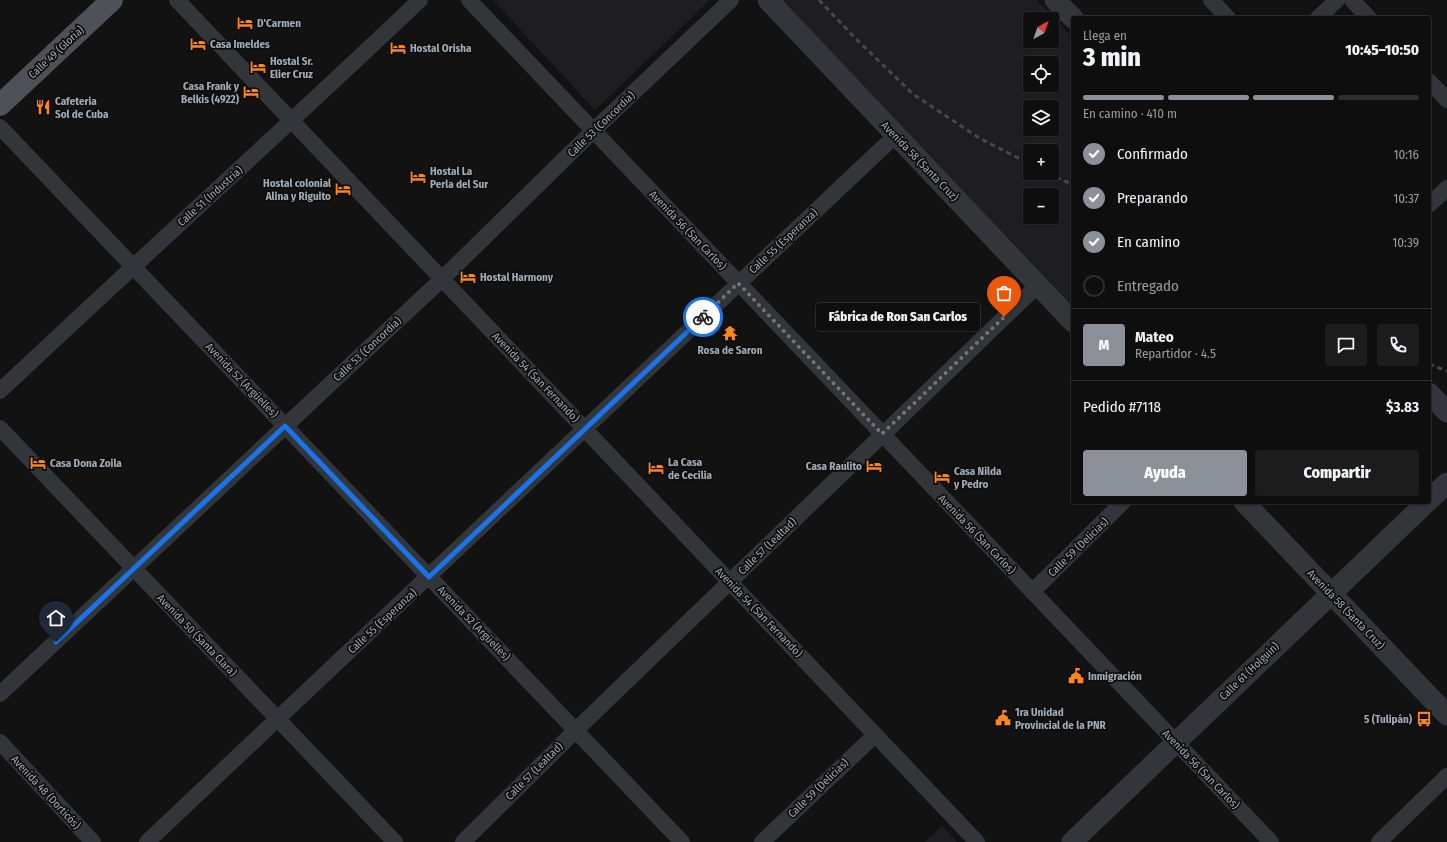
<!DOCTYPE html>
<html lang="es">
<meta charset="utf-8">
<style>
:root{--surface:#0e0e0e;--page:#1c1c1c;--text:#f1f3f6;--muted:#9b9c9e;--line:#2e2e2e;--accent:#8c9099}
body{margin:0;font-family:"Fira Sans Condensed",sans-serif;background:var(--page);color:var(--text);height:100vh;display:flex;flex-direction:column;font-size:15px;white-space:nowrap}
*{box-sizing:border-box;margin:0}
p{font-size:13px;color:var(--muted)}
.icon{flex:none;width:22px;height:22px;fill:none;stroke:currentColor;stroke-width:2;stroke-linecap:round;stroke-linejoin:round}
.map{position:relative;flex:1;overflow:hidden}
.sheet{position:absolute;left:1071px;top:16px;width:360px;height:488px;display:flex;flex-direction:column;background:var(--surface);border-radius:4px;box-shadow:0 1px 3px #0004,0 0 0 1px var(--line)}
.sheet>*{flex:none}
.needle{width:26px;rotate:40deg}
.fabs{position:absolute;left:1023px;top:12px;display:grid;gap:8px}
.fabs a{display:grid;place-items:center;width:36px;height:36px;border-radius:4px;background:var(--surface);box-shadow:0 1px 3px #0004,0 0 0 1px var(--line);font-size:20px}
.pin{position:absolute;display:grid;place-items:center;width:34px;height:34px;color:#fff;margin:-41px -17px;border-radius:50% 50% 50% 0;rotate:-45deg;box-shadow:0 0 4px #0007}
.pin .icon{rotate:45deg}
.courier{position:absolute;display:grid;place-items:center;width:40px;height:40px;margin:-20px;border:3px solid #1a73e8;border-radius:50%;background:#fff;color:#222;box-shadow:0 1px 5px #0007}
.bubble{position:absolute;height:28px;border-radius:4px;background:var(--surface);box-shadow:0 1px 3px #0004,0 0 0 1px var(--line);font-size:13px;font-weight:800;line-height:28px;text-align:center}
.summary em{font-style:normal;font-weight:800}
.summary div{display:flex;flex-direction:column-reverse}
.summary{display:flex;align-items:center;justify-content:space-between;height:68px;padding:0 12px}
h1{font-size:26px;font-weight:800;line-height:30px}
.bar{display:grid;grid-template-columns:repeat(4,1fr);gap:6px 4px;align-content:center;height:48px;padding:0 12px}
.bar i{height:5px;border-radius:3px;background:var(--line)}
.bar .on{background:var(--accent)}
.bar p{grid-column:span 4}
.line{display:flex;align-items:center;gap:10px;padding:0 12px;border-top:1px solid var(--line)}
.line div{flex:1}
.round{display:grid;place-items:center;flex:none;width:42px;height:42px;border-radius:4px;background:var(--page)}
ol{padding:0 12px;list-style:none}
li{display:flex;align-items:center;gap:12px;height:44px}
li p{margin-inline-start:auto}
li .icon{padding:4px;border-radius:50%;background:var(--accent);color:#fff;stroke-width:4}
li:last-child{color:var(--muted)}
li i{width:22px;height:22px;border:2px solid var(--line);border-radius:50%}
.primary-button{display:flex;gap:8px;margin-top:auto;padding:8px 12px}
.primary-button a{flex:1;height:46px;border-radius:4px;background:var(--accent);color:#fff;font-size:16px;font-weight:800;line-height:46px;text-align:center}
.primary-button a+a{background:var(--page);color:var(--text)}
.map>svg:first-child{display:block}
.built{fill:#1e1e21;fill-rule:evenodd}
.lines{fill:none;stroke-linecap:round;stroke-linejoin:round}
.minor{stroke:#323539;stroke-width:16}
.tertiary{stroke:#323539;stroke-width:21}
.primary{stroke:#4e5258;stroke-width:22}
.rail{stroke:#45494e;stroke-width:3;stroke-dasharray:5 4;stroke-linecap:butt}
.done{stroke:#70767c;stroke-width:4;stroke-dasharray:0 7.2}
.route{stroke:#1a73e8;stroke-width:5}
.labels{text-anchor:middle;stroke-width:3.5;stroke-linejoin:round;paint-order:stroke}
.poi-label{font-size:11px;font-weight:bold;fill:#a2acb5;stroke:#0d0d0e;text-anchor:start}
.street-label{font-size:11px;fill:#a2acb5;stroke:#0d0d0e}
</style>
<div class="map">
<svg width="1447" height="842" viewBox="0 0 1447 842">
<rect width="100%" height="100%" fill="#121213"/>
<g class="built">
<polygon points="493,0 710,0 595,110"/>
<path d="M781,0h256l36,38v268zM1030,19h22v22h-22zM1030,63h22v22h-22zM1030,107h22v22h-22zM1030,151h22v22h-22zM1030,195h22v22h-22z"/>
<polygon points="942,826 957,842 925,842"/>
</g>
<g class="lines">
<g class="minor">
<polyline points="177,0 977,842"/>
<polyline points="469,0 1271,842"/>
<polyline points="1211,0 1228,18"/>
<polyline points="1352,0 1369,18"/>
<polyline points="1318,18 1337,0"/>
<polyline points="1429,81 1447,100"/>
<polyline points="0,127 682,842"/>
<polyline points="1429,205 1447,188"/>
<path d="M0,391c139,-131 281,-259 420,-391"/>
<polyline points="0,428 395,842"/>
<polyline points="1032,592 1123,502"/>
<polyline points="0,694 442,279 593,131 731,0"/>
<polyline points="0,742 93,842"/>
<polyline points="147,842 896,135"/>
<polyline points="463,842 576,730 1038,285"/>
<polyline points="762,842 875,735"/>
<polyline points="1379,842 1447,776"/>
</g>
<g class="tertiary">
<polyline points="768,0 1073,322"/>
<polyline points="1055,0 1073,18"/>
<polyline points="1429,393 1447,412"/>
<polyline points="1429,500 1447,483"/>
<polyline points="1244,502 1447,715"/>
<polyline points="1072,842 1427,502"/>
</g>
<polyline class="primary" points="0,105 112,0"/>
<g class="rail">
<polyline points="819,0 857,40 913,94 979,138 1030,164"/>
<polyline points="1048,173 1073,185"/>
<polyline points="1429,364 1447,371"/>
</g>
</g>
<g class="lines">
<polyline class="done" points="703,317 738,283 882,434 1004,317"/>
<polyline class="route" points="56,642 285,426 429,577 703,317"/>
</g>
<defs>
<symbol id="hotel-bare" viewBox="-9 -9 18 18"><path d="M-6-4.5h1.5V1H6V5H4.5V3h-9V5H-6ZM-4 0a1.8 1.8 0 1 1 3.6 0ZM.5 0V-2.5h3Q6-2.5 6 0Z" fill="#ff861e" stroke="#0d0d0e" stroke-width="2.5" paint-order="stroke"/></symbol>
<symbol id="restaurant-bare" viewBox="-9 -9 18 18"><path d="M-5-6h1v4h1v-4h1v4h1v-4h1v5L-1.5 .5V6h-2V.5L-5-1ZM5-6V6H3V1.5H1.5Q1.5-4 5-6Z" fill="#ff861e" stroke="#0d0d0e" stroke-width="2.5" paint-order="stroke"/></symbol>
<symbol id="temple-bare" viewBox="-9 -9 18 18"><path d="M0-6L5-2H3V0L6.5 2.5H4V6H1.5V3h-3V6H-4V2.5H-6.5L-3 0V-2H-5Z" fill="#ff861e" stroke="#0d0d0e" stroke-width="2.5" paint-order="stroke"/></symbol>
<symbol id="civic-bare" viewBox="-9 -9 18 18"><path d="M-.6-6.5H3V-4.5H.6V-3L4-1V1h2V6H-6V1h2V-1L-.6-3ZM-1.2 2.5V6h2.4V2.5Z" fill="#ff861e" stroke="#0d0d0e" stroke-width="2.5" paint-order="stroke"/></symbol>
<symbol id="bus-bare" viewBox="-9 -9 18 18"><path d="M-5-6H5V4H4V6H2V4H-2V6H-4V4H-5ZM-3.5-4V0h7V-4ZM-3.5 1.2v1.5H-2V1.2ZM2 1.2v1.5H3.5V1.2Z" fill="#ff861e" stroke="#0d0d0e" stroke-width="2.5" paint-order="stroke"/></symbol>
</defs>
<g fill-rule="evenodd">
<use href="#hotel-bare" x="234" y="12" width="22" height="22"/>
<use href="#hotel-bare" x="187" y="33" width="22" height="22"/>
<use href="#hotel-bare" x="387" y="37" width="22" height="22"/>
<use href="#hotel-bare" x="247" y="56" width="22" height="22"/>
<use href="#hotel-bare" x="240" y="81" width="22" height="22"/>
<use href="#restaurant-bare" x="32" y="96" width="22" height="22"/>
<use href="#hotel-bare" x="407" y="166" width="22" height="22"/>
<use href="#hotel-bare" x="332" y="178" width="22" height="22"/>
<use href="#hotel-bare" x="457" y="266" width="22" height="22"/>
<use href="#temple-bare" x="719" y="322" width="22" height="22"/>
<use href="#hotel-bare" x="27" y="452" width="22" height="22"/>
<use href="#hotel-bare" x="863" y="455" width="22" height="22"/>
<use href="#hotel-bare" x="645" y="457" width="22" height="22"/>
<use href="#hotel-bare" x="931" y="466" width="22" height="22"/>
<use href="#civic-bare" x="1065" y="665" width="22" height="22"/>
<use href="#civic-bare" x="992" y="707" width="22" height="22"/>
<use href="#bus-bare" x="1413" y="708" width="22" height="22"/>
</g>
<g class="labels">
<g class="poi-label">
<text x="257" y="27">D'Carmen</text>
<text x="210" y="48">Casa Imeldes</text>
<text x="410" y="52">Hostal Orisha</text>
<text x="270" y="65">Hostal Sr.<tspan x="270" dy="13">Elier Cruz</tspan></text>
<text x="239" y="90" text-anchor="end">Casa Frank y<tspan x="239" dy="13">Belkis (4922)</tspan></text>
<text x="55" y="105">Cafeteria<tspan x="55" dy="13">Sol de Cuba</tspan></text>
<text x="430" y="175">Hostal La<tspan x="430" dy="13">Perla del Sur</tspan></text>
<text x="331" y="187" text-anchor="end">Hostal colonial<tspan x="331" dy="13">Alina y Riguito</tspan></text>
<text x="480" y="281">Hostal Harmony</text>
<text x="730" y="354" text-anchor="middle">Rosa de Saron</text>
<text x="668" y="466">La Casa<tspan x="668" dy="13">de Cecilia</tspan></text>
<text x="50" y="467">Casa Dona Zoila</text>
<text x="862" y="470" text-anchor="end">Casa Raulito</text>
<text x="954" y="475">Casa Nilda<tspan x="954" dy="13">y Pedro</tspan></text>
<text x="1088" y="680">Inmigración</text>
<text x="1015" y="716">1ra Unidad<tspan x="1015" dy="13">Provincial de la PNR</tspan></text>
<text x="1412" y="723" text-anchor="end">5 (Tulipán)</text>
</g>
<g class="street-label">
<text transform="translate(56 52) rotate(-43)" y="4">Calle 49 (Gloria)</text>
<text transform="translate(601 124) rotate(-44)" y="4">Calle 53 (Concordia)</text>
<text transform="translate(920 161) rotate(46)" y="4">Avenida 58 (Santa Cruz)</text>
<text transform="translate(210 196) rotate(-42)" y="4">Calle 51 (Industria)</text>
<text transform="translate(688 230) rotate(46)" y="4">Avenida 56 (San Carlos)</text>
<text transform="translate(783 241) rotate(-43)" y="4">Calle 55 (Esperanza)</text>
<text transform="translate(367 349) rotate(-43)" y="4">Calle 53 (Concordia)</text>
<text transform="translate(536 377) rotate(46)" y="4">Avenida 54 (San Fernando)</text>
<text transform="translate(242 380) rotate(46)" y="4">Avenida 52 (Argüelles)</text>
<text transform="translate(977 534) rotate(46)" y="4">Avenida 56 (San Carlos)</text>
<text transform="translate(767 546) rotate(-44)" y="4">Calle 57 (Lealtad)</text>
<text transform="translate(1078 547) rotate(-44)" y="4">Calle 59 (Delicias)</text>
<text transform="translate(1346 609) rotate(46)" y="4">Avenida 58 (Santa Cruz)</text>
<text transform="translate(759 612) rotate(46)" y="4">Avenida 54 (San Fernando)</text>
<text transform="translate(382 621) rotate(-43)" y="4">Calle 55 (Esperanza)</text>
<text transform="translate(474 623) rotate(46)" y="4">Avenida 52 (Argüelles)</text>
<text transform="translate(197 635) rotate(46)" y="4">Avenida 50 (Santa Clara)</text>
<text transform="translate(1249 671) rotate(-44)" y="4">Calle 61 (Holguín)</text>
<text transform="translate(1201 769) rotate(46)" y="4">Avenida 56 (San Carlos)</text>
<text transform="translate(534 771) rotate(-45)" y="4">Calle 57 (Lealtad)</text>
<text transform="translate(818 788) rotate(-44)" y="4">Calle 59 (Delicias)</text>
<text transform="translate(46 792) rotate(47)" y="4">Avenida 48 (Dorticós)</text>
</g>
</g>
</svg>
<div class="fabs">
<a><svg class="needle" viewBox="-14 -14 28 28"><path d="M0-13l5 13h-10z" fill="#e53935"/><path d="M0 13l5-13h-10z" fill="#9b9c9e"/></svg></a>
<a><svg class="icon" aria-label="locate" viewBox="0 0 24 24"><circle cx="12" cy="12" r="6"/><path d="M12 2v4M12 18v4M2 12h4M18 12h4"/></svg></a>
<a><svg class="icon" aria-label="layers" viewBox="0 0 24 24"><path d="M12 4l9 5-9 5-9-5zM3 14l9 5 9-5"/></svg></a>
<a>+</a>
<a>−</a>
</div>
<div class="pin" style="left:1004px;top:317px;background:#ea580c"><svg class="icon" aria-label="bag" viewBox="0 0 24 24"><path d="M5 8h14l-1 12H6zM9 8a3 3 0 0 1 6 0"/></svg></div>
<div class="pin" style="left:56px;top:642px;background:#1f2937"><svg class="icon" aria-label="home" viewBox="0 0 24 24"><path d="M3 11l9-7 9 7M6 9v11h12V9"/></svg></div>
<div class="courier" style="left:703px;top:317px"><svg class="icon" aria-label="bike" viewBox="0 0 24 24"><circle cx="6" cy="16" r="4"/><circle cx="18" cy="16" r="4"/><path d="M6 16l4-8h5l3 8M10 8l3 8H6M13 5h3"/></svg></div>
<div class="bubble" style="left:816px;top:303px;width:164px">Fábrica de Ron San Carlos</div>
<section class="sheet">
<div class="summary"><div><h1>3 min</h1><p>Llega en</p></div><em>10:45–10:50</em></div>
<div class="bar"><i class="on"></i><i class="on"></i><i class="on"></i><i></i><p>En camino · 410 m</p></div>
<ol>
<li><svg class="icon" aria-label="check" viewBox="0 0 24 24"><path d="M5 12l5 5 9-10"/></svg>Confirmado<p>10:16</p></li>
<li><svg class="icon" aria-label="check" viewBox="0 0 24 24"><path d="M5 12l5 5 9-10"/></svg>Preparando<p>10:37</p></li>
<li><svg class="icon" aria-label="check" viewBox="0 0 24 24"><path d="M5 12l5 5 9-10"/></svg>En camino<p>10:39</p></li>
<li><i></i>Entregado</li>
</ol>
<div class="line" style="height:72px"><b class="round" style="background:var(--accent);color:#fff">M</b><div><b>Mateo</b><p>Repartidor · 4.5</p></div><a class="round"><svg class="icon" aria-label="chat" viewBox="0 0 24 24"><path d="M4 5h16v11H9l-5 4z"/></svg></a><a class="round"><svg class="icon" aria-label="phone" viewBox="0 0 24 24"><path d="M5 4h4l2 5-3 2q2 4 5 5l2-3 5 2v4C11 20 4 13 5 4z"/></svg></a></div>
<div class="line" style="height:52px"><div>Pedido #7118</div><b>$3.83</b></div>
<div class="primary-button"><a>Ayuda</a><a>Compartir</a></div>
</section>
</div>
